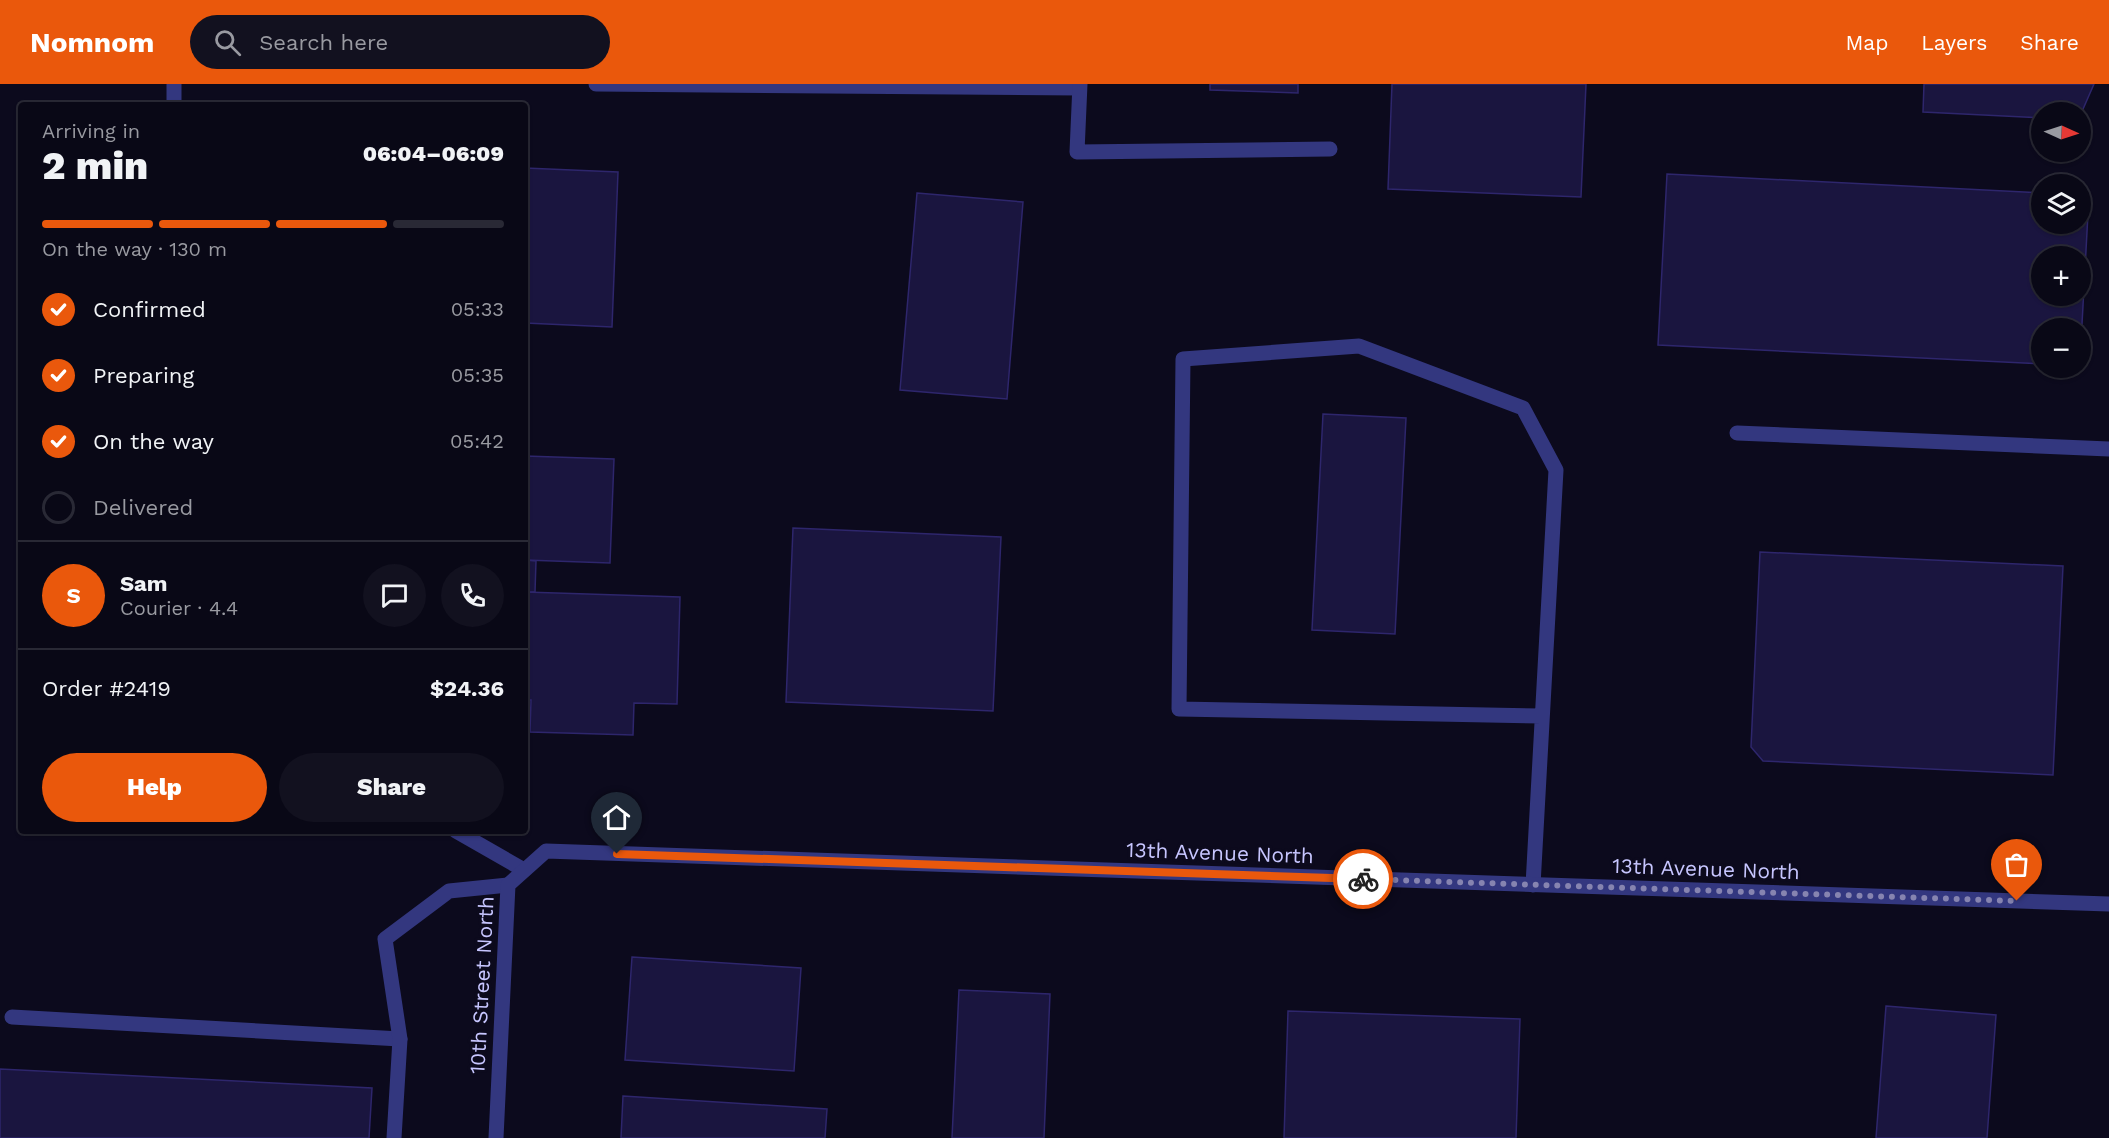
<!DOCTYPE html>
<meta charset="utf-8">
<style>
:root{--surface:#090816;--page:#12111f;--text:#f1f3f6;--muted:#999aa1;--line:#292935;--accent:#ea580c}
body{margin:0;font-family:"Work Sans",sans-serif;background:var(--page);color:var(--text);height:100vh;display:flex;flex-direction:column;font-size:22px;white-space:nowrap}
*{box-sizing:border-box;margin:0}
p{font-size:20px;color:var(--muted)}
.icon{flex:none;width:33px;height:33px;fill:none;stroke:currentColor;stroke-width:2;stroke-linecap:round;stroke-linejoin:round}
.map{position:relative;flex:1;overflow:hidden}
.sheet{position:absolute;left:18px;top:18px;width:510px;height:732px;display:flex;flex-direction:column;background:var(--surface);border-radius:6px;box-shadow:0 2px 4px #0004,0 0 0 2px var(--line)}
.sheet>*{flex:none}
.needle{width:39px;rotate:93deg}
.fabs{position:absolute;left:2031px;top:18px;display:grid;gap:12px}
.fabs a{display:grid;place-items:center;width:60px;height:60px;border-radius:50%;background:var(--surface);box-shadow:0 2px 4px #0004,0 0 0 2px var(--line);font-size:30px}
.pin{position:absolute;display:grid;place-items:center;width:51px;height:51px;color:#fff;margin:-62px -26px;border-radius:50% 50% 50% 0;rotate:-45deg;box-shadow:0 0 6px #0007}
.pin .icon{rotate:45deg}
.courier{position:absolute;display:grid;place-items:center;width:60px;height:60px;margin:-30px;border:4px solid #ea580c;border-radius:50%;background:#fff;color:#222;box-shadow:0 2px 8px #0007}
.overview em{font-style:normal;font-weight:800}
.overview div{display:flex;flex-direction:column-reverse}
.overview{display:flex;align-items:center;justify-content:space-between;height:102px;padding:0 24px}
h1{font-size:39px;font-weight:800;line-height:45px}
.bar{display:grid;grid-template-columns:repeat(4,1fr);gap:9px 6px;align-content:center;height:72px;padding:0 24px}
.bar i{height:8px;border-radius:4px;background:var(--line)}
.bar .current{background:var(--accent)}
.bar p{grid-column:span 4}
.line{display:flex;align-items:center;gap:15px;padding:0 24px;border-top:2px solid var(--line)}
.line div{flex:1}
.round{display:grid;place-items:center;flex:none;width:63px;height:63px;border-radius:32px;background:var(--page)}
ol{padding:0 24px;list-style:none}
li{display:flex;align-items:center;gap:18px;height:66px}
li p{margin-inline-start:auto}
li .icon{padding:6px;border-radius:50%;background:var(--accent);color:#fff;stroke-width:4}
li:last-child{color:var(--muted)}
li i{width:33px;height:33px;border:3px solid var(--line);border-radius:50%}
.action{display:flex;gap:12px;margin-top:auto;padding:12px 24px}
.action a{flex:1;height:69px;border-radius:36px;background:var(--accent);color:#fff;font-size:24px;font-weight:800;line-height:69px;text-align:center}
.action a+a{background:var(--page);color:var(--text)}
header{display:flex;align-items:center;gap:36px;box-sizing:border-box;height:84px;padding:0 30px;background:var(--accent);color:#fff}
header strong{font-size:28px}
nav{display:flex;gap:33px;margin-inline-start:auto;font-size:21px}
.search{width:420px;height:54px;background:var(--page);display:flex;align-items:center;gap:15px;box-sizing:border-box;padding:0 21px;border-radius:33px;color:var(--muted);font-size:22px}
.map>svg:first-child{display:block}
.building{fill:#1a153f;stroke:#2e266c;stroke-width:1.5;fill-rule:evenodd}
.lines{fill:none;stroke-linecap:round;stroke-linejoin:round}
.lane{stroke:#33377f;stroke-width:15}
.street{stroke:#33377f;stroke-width:15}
.done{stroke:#8684b0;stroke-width:6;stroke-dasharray:0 10.8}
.route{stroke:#ea580c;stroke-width:8}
.labels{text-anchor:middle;stroke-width:6;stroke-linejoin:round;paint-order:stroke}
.street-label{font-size:21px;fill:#c7c6ff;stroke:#0c0a1d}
</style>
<header>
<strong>Nomnom</strong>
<div class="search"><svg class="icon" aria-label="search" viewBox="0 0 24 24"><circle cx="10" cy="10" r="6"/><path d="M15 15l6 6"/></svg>Search here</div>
<nav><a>Map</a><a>Layers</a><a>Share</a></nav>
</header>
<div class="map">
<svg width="2109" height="1054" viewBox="0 0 2109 1054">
<rect width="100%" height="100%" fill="#0c0a1d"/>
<g class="building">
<polygon points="1210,0 1298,0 1298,9 1210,6"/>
<polygon points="1392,0 1586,0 1581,113 1388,105"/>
<polygon points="1924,0 2094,0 2080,32 2080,28 2042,28 2042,34 1923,28"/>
<polygon points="525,84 618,88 612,243 525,239"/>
<path d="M1667,90l375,19v31h38v-30l9,1 -9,166v-33h-38v36l-384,-19zM2042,172h38v40h-38z"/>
<polygon points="917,109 1023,118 1007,315 900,306"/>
<polygon points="1323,330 1406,334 1395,550 1312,546"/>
<polygon points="525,372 614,375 610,479 525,476"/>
<polygon points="793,444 1001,453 993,627 786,618"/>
<polygon points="1760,468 2063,482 2053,691 1763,677 1751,663"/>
<polygon points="525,476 536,477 535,508 525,508"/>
<polygon points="525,508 680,513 677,620 634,619 633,651 530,648 531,616 525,616"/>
<polygon points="632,873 801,884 794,987 625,976"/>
<polygon points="959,906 1050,910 1044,1054 952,1054"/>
<polygon points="1886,922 1996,931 1987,1054 1876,1054"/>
<polygon points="1288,927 1520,935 1516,1054 1284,1054"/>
<polygon points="0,985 372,1004 369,1054 0,1054"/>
<polygon points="623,1012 827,1025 825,1054 621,1054"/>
</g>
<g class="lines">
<g class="lane">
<polyline points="596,0 1079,4"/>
<polyline points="1080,0 1077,68 1330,65"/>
<polyline points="174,21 174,0"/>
<polyline points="1737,349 2109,365"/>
<polyline points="456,747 524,786"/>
<polyline points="1533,801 1556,386 1523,324 1359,262 1183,275 1179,625 1542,632"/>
<polyline points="12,933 400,955"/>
<polyline points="394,1054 400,955 385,855 449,807 508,801"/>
</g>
<polyline class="street" points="496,1054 508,801 546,767 2109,820"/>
</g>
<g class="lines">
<polyline class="done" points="1363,795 2017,817"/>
<polyline class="route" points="617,770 1363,795"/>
</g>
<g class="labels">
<g class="street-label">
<text transform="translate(1220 769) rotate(2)" y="7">13th Avenue North</text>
<text transform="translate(1706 785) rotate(2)" y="7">13th Avenue North</text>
<text transform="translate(482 901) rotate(-87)" y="7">10th Street North</text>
</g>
</g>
</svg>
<div class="fabs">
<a><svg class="needle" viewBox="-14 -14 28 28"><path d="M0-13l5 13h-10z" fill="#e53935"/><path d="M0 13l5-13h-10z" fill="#999aa1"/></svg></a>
<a><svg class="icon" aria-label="layers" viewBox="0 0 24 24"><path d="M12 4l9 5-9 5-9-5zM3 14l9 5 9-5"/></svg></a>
<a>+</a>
<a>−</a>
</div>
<div class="pin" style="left:2017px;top:817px;background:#ea580c"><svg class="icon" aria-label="bag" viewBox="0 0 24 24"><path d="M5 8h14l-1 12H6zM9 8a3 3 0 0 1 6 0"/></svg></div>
<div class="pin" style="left:617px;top:770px;background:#1f2937"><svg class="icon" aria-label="home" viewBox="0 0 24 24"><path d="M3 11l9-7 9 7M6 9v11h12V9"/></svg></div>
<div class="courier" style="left:1363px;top:795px"><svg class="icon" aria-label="bike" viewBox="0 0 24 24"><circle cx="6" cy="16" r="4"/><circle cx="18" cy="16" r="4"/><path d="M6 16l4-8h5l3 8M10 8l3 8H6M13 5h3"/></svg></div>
<section class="sheet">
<div class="overview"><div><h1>2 min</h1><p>Arriving in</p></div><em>06:04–06:09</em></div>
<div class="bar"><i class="current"></i><i class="current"></i><i class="current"></i><i></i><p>On the way · 130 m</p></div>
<ol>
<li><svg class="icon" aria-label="check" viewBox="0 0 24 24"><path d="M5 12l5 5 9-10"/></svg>Confirmed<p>05:33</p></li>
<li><svg class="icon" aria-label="check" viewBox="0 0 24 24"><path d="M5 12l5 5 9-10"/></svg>Preparing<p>05:35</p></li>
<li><svg class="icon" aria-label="check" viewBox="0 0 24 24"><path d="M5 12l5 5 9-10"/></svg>On the way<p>05:42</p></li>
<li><i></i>Delivered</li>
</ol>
<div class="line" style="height:108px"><b class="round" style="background:var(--accent);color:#fff">S</b><div><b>Sam</b><p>Courier · 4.4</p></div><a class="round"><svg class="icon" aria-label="chat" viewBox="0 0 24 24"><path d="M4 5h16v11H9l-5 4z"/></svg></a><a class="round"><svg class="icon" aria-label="phone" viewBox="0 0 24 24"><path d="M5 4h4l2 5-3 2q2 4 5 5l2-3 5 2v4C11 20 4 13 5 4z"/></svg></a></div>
<div class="line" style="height:78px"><div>Order #2419</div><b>$24.36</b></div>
<div class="action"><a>Help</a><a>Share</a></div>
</section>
</div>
